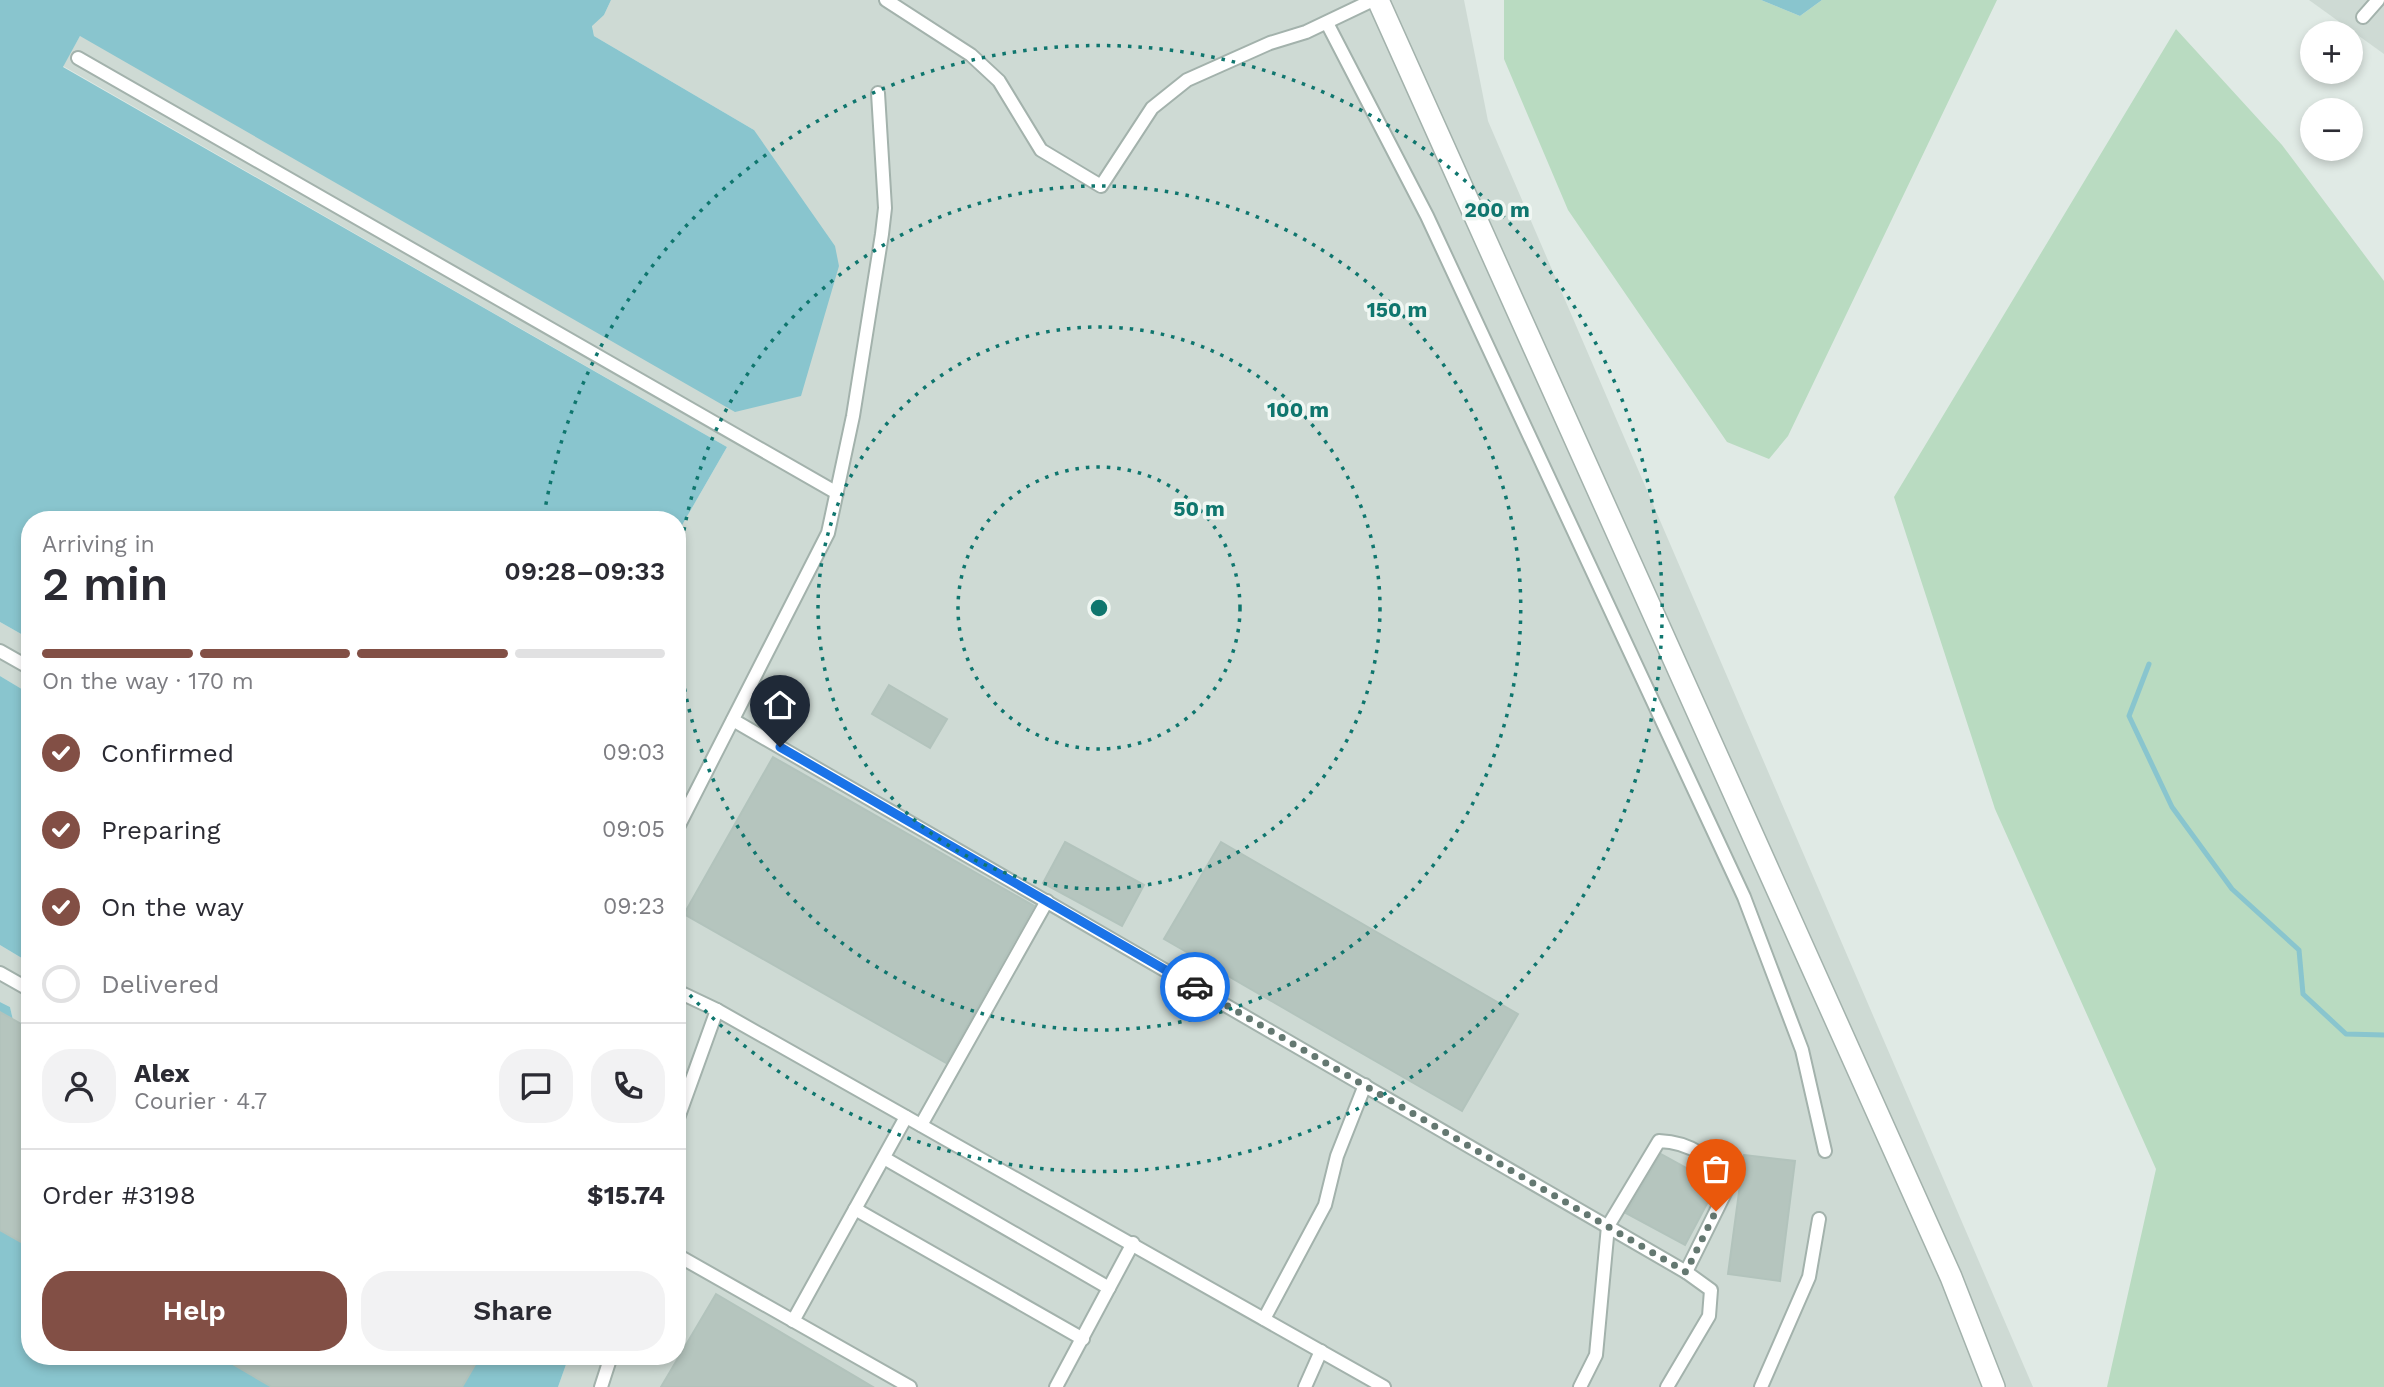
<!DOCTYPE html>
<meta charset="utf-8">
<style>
:root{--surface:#fff;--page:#f2f2f3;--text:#2b2b33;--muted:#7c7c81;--line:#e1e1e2;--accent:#824f45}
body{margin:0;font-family:"Work Sans",sans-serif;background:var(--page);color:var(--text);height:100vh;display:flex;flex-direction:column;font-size:26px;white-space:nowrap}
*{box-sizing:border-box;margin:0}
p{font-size:23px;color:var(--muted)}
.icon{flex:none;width:38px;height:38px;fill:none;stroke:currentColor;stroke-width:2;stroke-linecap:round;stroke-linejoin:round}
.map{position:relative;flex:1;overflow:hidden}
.panel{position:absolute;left:21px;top:511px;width:665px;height:854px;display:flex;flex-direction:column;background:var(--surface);border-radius:28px;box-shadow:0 4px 10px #0003}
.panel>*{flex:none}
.tools{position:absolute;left:2300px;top:21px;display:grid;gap:14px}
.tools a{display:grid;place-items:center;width:63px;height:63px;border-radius:50%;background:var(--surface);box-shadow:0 4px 10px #0003;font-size:35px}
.pin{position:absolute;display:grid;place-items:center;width:60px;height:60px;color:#fff;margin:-72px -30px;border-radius:50% 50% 50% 0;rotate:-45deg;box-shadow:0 0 7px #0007}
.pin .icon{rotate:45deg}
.courier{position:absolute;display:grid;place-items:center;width:70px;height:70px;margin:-35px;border:5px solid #1a73e8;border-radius:50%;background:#fff;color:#222;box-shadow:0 2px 9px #0007}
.head em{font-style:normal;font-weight:600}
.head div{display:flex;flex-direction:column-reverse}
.head{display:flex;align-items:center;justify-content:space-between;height:119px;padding:0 21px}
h1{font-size:46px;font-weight:600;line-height:52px}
.bar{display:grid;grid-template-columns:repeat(4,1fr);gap:10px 7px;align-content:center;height:84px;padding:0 21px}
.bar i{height:9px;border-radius:5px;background:var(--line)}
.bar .current{background:var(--accent)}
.bar p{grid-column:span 4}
.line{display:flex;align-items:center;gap:18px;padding:0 21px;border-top:2px solid var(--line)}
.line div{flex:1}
.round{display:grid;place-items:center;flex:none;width:74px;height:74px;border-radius:28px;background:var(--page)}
ol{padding:0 21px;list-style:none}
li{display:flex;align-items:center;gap:21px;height:77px}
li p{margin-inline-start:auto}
li .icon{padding:7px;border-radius:50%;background:var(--accent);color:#fff;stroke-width:4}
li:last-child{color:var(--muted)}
li i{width:38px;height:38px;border:4px solid var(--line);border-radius:50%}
.primary-button{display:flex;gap:14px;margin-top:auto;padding:14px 21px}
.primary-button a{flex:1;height:80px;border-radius:28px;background:var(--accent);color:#fff;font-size:28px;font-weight:600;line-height:80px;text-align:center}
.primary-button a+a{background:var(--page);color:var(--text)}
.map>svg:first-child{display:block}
.built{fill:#cedad4}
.green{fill:#b9dbc1}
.water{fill:#89c5ce}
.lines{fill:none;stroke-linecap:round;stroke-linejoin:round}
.stream{stroke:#89c5ce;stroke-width:5}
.building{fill:#b5c5be;stroke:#b2c3bc;stroke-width:2}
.service-casing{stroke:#a3b2ac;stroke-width:16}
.minor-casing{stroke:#a3b2ac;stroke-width:24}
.service{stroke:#fff;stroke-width:12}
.minor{stroke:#fff;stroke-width:21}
.done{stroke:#647871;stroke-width:7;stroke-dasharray:0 12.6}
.route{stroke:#1a73e8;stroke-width:9}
.ring{fill:none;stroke:#0f766e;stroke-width:3.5;stroke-dasharray:3.5 7}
.centre{fill:#0f766e;stroke:#f0f7f3;stroke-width:3.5}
.ring-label{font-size:21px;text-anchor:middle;font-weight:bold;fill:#0f766e;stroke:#f0f7f3;stroke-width:7;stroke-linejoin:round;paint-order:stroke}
</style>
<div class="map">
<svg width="2384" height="1387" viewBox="0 0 2384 1387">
<rect width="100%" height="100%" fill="#e0eae5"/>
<g class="built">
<polygon points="611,0 1464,0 1488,121 2033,1387 558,1387 569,1356 677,1356 677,534 727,447 63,66 80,36 754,130 594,36 592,25 604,15"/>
<polygon points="2309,0 2384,0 2384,54"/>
<polygon points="0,622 30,639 30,694 0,676"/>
<polygon points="0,945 30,963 30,1028 13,1020 10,1007 0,1002"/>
</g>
<g class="green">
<polygon points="1504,0 1761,0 1800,16 1822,0 1997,0 1788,436 1769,459 1727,442 1568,210 1504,59"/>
<polygon points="2176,29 2282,145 2384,281 2384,1387 2107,1387 2156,1169 1995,809 1894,497"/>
</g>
<g class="water">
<polygon points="0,0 611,0 604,15 592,26 594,36 754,130 835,246 839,266 801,396 735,412 80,36 63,67 727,447 677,534 677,520 30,520 30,639 0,622"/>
<polygon points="1761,0 1822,0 1800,16"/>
<polygon points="0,676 30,694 30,963 0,945"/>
<polygon points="0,1002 10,1007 13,1020 30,1028 30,1356 569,1356 558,1387 0,1387"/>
</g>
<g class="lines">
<polyline class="stream" points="2149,664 2129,716 2172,807 2232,889 2299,950 2303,994 2346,1034 2384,1035"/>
</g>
<g class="building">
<polygon points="889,685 947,719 930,748 872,714"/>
<polygon points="773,757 1034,906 946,1063 684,914"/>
<polygon points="1065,842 1144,885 1122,926 1043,883"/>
<polygon points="1221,842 1518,1014 1462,1111 1164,939"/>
<polygon points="0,1012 30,1029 30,1247 0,1230"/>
<polygon points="1661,1154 1717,1185 1685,1245 1626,1213"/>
<polygon points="1744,1155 1795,1161 1780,1281 1728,1274"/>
<polygon points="716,1294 873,1387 661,1387"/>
<polygon points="219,1356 480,1356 462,1387 272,1387"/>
</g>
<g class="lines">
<defs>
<g id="service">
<polyline points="886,0 971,55 999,81 1041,150 1101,186 1152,108 1187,80 1270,43 1306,32 1373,0"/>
<polyline points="2363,17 2378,0"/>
<polyline points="1327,23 1427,216 1744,897 1802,1050 1825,1151"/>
<polyline points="78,58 837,493"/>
<polyline points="0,651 30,668"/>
<polyline points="733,720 1686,1272 1711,1290 1709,1316 1667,1387"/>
<polyline points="677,829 828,533 853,416 882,234 885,208 878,93"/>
<polyline points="0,973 30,990"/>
<polyline points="677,991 717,1010 1384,1387"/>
<polyline points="677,1121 717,1010"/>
<polyline points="921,1125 1047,901"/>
<polyline points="884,1158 1109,1288"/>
<polyline points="855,1209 1083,1339"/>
<polyline points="677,1255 910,1387"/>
<polyline points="1264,1319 1325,1205 1337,1156 1365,1085"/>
<polyline points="793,1321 906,1117"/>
<polyline points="601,1387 611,1356"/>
<polyline points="1056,1387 1133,1243"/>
<polyline points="1305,1387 1321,1351"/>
<path d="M1580,1387l16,-32 12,-129 51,-85c31,1 58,18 69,46l-42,85"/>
<polyline points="1761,1387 1809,1277 1819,1219"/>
</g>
<polyline id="minor" points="1378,0 1951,1277 1994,1387"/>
</defs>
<use href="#service" class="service-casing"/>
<use href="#minor" class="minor-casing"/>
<use href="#service" class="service"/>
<use href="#minor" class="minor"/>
</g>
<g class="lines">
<polyline class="done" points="1195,987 1686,1272 1716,1211"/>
<polyline class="route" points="780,747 1195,987"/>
</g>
<g class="ring">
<circle cx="1099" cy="608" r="141"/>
<circle cx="1099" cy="608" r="281"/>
<path d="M677 593A422 422 0 1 1 677 623"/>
<path d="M544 515A563 563 0 1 1 677 981"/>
</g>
<circle cx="1099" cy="608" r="10" class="centre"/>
<g class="ring-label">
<text x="1497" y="217">200 m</text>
<text x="1397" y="317">150 m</text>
<text x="1298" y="417">100 m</text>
<text x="1199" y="516">50 m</text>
</g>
</svg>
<div class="tools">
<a>+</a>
<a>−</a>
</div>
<div class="pin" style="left:1716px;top:1211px;background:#ea580c"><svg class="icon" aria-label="bag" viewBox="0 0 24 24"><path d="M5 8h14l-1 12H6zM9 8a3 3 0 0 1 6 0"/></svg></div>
<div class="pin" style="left:780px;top:747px;background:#1f2937"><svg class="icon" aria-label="home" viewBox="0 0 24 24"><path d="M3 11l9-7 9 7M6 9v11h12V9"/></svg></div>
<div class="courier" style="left:1195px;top:987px"><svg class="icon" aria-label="car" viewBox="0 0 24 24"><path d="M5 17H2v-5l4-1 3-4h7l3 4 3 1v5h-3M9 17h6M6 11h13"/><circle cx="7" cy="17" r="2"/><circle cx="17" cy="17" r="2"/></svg></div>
<section class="panel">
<div class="head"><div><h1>2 min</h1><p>Arriving in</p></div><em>09:28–09:33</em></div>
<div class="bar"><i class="current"></i><i class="current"></i><i class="current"></i><i></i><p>On the way · 170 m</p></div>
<ol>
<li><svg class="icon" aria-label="check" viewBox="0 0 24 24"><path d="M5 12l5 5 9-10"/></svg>Confirmed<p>09:03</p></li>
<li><svg class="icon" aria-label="check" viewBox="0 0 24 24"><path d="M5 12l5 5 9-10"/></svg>Preparing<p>09:05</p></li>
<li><svg class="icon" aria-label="check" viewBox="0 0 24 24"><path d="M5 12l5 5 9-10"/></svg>On the way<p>09:23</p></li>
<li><i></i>Delivered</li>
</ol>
<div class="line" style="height:126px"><a class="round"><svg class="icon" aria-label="person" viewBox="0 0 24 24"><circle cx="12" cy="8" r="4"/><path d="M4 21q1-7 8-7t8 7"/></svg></a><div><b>Alex</b><p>Courier · 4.7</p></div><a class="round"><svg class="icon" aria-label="chat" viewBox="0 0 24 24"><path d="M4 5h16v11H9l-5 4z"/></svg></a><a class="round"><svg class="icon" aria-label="phone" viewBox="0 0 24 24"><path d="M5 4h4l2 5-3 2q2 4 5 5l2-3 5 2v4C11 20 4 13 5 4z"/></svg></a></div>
<div class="line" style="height:91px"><div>Order #3198</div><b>$15.74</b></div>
<div class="primary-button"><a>Help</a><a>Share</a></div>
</section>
</div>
